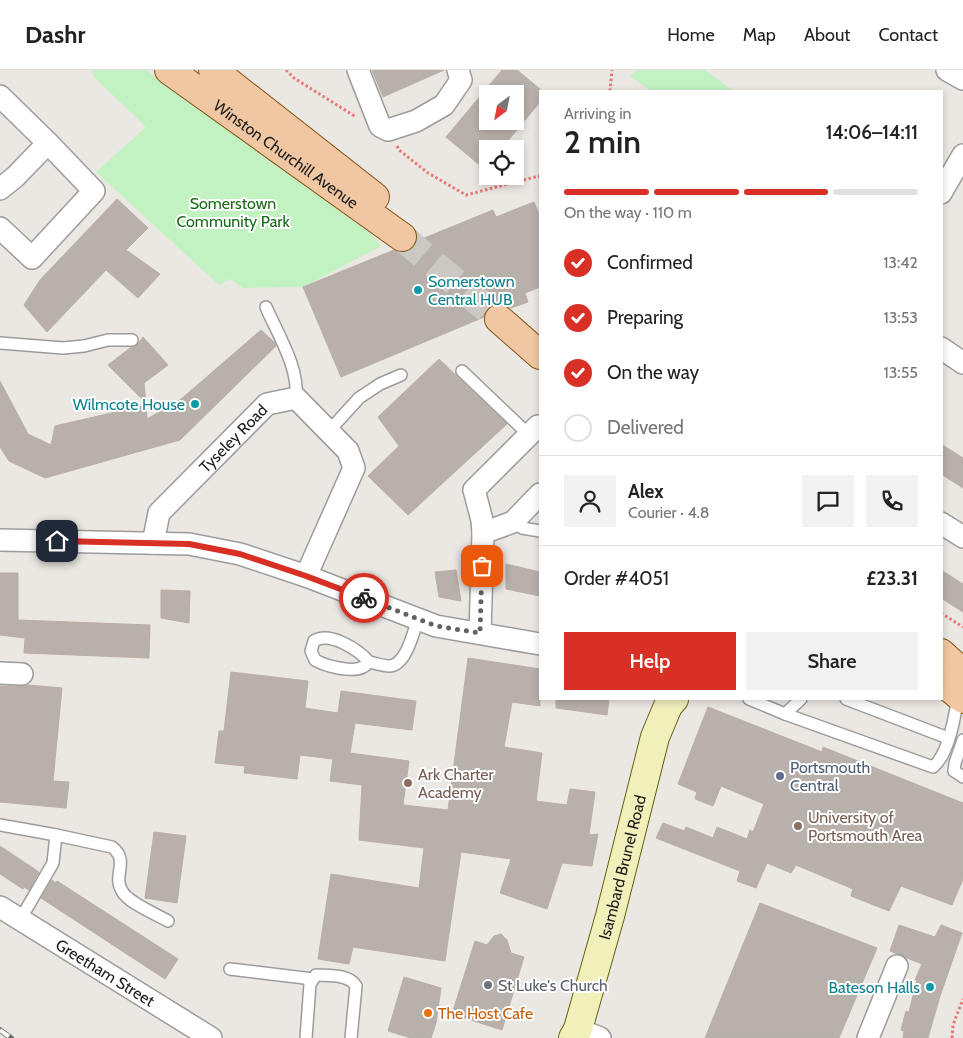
<!DOCTYPE html>
<meta charset="utf-8">
<style>
:root{--surface:#fff;--page:#f2f2f2;--text:#222;--muted:#767676;--line:#e0e0e0;--accent:#d93025}
body{margin:0;font-family:Cabin,sans-serif;background:var(--page);color:var(--text);height:100vh;display:flex;flex-direction:column;font-size:19px;white-space:nowrap}
*{box-sizing:border-box;margin:0}
p{font-size:16px;color:var(--muted)}
.icon{flex:none;width:28px;height:28px;fill:none;stroke:currentColor;stroke-width:2;stroke-linecap:round;stroke-linejoin:round}
.map{position:relative;flex:1;overflow:hidden}
.panel{position:absolute;left:539px;top:20px;width:404px;height:610px;display:flex;flex-direction:column;background:var(--surface);border-radius:0px;box-shadow:0 2px 8px #0003}
.panel>*{flex:none}
.needle{width:32px;rotate:212deg}
.tools{position:absolute;left:479px;top:15px;display:grid;gap:10px}
.tools a{display:grid;place-items:center;width:45px;height:45px;border-radius:0px;background:var(--surface);box-shadow:0 2px 8px #0003;font-size:25px}
.pin{position:absolute;display:grid;place-items:center;width:42px;height:42px;color:#fff;margin:-21px;border-radius:10px;box-shadow:0 2px 8px #0006}
.courier{position:absolute;display:grid;place-items:center;width:50px;height:50px;margin:-25px;border:4px solid #d93025;border-radius:50%;background:#fff;color:#222;box-shadow:0 1px 6px #0007}
.head em{font-style:normal;font-weight:600}
.head div{display:flex;flex-direction:column-reverse}
.head{display:flex;align-items:center;justify-content:space-between;height:85px;padding:0 25px}
h1{font-size:32px;font-weight:600;line-height:38px}
.bar{display:grid;grid-template-columns:repeat(4,1fr);gap:8px 5px;align-content:center;height:60px;padding:0 25px}
.bar i{height:6px;border-radius:4px;background:var(--line)}
.bar .current{background:var(--accent)}
.bar p{grid-column:span 4}
.line{display:flex;align-items:center;gap:12px;padding:0 25px;border-top:1px solid var(--line)}
.line div{flex:1}
.round{display:grid;place-items:center;flex:none;width:52px;height:52px;border-radius:0px;background:var(--page)}
ol{padding:0 25px;list-style:none}
li{display:flex;align-items:center;gap:15px;height:55px}
li p{margin-inline-start:auto}
li .icon{padding:5px;border-radius:50%;background:var(--accent);color:#fff;stroke-width:4}
li:last-child{color:var(--muted)}
li i{width:28px;height:28px;border:2px solid var(--line);border-radius:50%}
.primary-button{display:flex;gap:10px;margin-top:auto;padding:10px 25px}
.primary-button a{flex:1;height:58px;border-radius:0px;background:var(--accent);color:#fff;font-size:20px;font-weight:600;line-height:58px;text-align:center}
.primary-button a+a{background:var(--page);color:var(--text)}
header{display:flex;align-items:center;gap:30px;box-sizing:border-box;height:70px;padding:0 25px;background:var(--surface);border-bottom:1px solid var(--line)}
header strong{font-size:24px}
nav{display:flex;gap:28px;margin-inline-start:auto;font-size:18px}
.map>svg:first-child{display:block}
.park{fill:#c3f2c2}
.building{fill:#b8b0ab;stroke:#bbada6;fill-rule:evenodd}
.lines{fill:none;stroke-linecap:round;stroke-linejoin:round}
.primary-tunnel{stroke:#ccc8c4;stroke-width:28;stroke-dasharray:28 14;stroke-linecap:butt}
.lane-casing{stroke:#9c9c9c;stroke-width:14}
.street-casing{stroke:#9c9c9c;stroke-width:24}
.secondary-casing{stroke:#626311;stroke-width:30}
.primary-casing{stroke:#815211;stroke-width:30}
.path{stroke:#e87776;stroke-width:3;stroke-dasharray:2.5 2.5;stroke-linecap:butt}
.lane{stroke:#fff;stroke-width:11}
.street{stroke:#fff;stroke-width:21}
.secondary{stroke:#f1efba;stroke-width:28}
.primary{stroke:#f0c7a2;stroke-width:28}
.rail-casing{stroke:#696969;stroke-width:5.5}
.rail{stroke:#fff;stroke-width:4;stroke-dasharray:11;stroke-linecap:butt}
.done{stroke:#646261;stroke-width:5;stroke-dasharray:0 9}
.route{stroke:#d93025;stroke-width:6}
.culture-dot{fill:#0f9aa8;stroke:#fff;stroke-width:2}
.service-dot{fill:#5c6f8a;stroke:#fff;stroke-width:2}
.education-dot{fill:#8d6e63;stroke:#fff;stroke-width:2}
.worship-dot{fill:#6b7280;stroke:#fff;stroke-width:2}
.food-dot{fill:#e8710a;stroke:#fff;stroke-width:2}
.labels{text-anchor:middle;stroke-width:4;stroke-linejoin:round;paint-order:stroke}
.street-label{font-size:16px;fill:#1b1b1b;stroke:#fff}
.park-label{font-size:16px;fill:#186b17;stroke:#fff}
.culture-label{font-size:16px;fill:#0d838f;stroke:#fff;text-anchor:end}
.service-label{font-size:16px;fill:#4e5e75;stroke:#fff;text-anchor:start}
.education-label{font-size:16px;fill:#785e54;stroke:#fff;text-anchor:start}
.worship-label{font-size:16px;fill:#5b616d;stroke:#fff;text-anchor:start}
.food-label{font-size:16px;fill:#c56008;stroke:#fff;text-anchor:start}
</style>
<header>
<strong>Dashr</strong>
<nav><a>Home</a><a>Map</a><a>About</a><a>Contact</a></nav>
</header>
<div class="map">
<svg width="963" height="968" viewBox="0 0 963 968">
<rect width="100%" height="100%" fill="#ebe7e2"/>
<g class="park">
<polygon points="92,0 146,0 370,163 381,176 303,217 243,218 230,209 219,215 96,102 146,57 94,7"/>
<polygon points="638,0 705,0 733,21 651,21 630,6"/>
</g>
<g class="building">
<polygon points="372,0 444,0 383,27"/>
<path d="M502,0h15l23,19v13l-39,47h-13v23l-42,-35zM488,24h27v27h-27z"/>
<polygon points="117,129 148,158 126,180 160,204 138,228 106,200 47,262 24,235 40,210"/>
<polygon points="534,132 540,147 540,217 525,223 528,232 511,238 503,234 494,234 487,239 484,247 341,307 303,217 394,180 401,183 408,181 414,176 417,171 493,140 496,147"/>
<polygon points="261,260 274,272 276,276 180,370 45,408 9,391 0,377 0,311 28,364 51,375 55,356 146,335 147,349 180,330"/>
<polygon points="143,267 168,295 144,313 146,333 108,295 130,278 136,276"/>
<polygon points="439,289 507,354 408,445 368,406 399,376 378,347"/>
<polygon points="941,374 963,388 963,418 941,404"/>
<polygon points="506,494 540,502 540,526 506,519"/>
<polygon points="456,500 461,531 439,527 435,502"/>
<polygon points="941,500 963,514 963,542 941,528"/>
<polygon points="0,503 18,503 18,550 150,555 149,588 24,583 25,568 0,565"/>
<polygon points="161,520 190,521 189,553 161,548"/>
<polygon points="468,588 540,599 540,636 512,632 504,677 542,683 536,731 567,735 570,719 595,722 589,765 598,764 592,796 562,793 547,839 500,823 511,789 461,782 445,891 353,877 349,894 318,889 331,804 419,818 424,778 359,770 362,715 330,711 333,689 300,685 297,709 244,703 245,696 215,693 219,661 224,661 231,602 308,611 305,638 338,643 341,621 416,631 412,660 355,653 350,683 409,691 403,735 448,740"/>
<polygon points="28,615 62,618 53,711 69,712 66,738 0,732 0,616 21,616"/>
<polygon points="556,629 609,629 607,645 556,638"/>
<polygon points="708,637 822,682 823,677 963,733 963,809 952,835 901,816 889,841 851,826 853,819 796,795 791,803 767,793 756,818 737,811 740,801 656,768 663,753 684,761 686,757 713,768 717,757 747,769 750,760 753,762 764,734 721,716 713,736 695,729 697,722 678,714"/>
<polygon points="154,762 186,766 177,833 145,828"/>
<polygon points="0,776 39,802 29,820 24,817 23,819 0,804"/>
<polygon points="52,810 56,813 57,811 178,889 165,909 41,828"/>
<polygon points="760,833 877,878 839,968 705,968"/>
<polygon points="899,855 935,867 941,855 962,863 940,926 928,968 903,968 904,961 901,960 906,941 909,942 917,910 915,910 922,894 890,881"/>
<polygon points="501,864 507,870 511,883 524,887 502,960 452,944 475,871 487,875 494,866"/>
<polygon points="404,907 441,918 436,953 431,968 411,968 388,961"/>
</g>
<g class="lines">
<polyline class="primary-tunnel" points="402,167 499,249"/>
<defs>
<g id="lane">
<path d="M266,237c12,28 33,60 30,91"/>
<polyline points="0,273 63,278 84,276 108,270 132,270"/>
<polyline points="462,301 529,365"/>
<polyline points="329,361 359,328 380,314 401,305"/>
<polyline points="513,452 522,458 540,461"/>
<path d="M369,592c-10,-12 -39,-31 -55,-21l-3,10 4,9c10,6 37,13 48,7 2,-1 4,-3 6,-5 6,1 14,4 20,4 17,0 24,-33 29,-47"/>
<path d="M749,629l36,15 148,53c16,-13 22,-51 25,-71"/>
<polyline points="846,629 948,668"/>
<polyline points="785,644 801,629"/>
<polyline points="963,670 955,693 954,701 963,707"/>
<polyline points="0,755 56,765"/>
<path d="M20,850l33,-57 3,-28 56,12c18,14 0,28 10,44 6,12 34,23 46,30"/>
<polyline points="230,899 313,909"/>
<path d="M306,968l4,-54 6,-9c13,1 33,-1 40,11l-5,52"/>
</g>
<g id="street">
<polyline points="358,0 380,56 388,60 416,51 444,35 461,10 458,0"/>
<polyline points="947,0 963,9"/>
<polyline points="0,26 48,73"/>
<polyline points="0,119 15,107 48,73 94,121 32,188 0,158"/>
<polyline points="941,123 963,85"/>
<polyline points="941,278 963,293"/>
<polyline points="941,453 963,467"/>
<polyline points="483,463 513,452 540,424"/>
<polyline points="0,470 189,474 240,484 306,506 436,556 540,574"/>
<path id="s1" d="M153,473l6,-30 108,-109 29,-6 52,53 6,17 -48,108"/>
<polyline points="480,563 483,463 482,450 474,420 538,356 540,359"/>
<polyline points="0,603 22,604"/>
<path id="s2" d="M0,837l211,131"/>
<polyline points="578,959 600,968"/>
<polyline points="868,968 897,896"/>
</g>
<g id="secondary">
<path id="s3" d="M573,968l5,-9 32,-113 45,-179 13,-31 6,-7"/>
</g>
<g id="primary">
<path id="s4" d="M169,0l233,167"/>
<polyline points="213,0 375,127"/>
<polyline points="499,249 540,285"/>
<polyline points="941,583 963,603"/>
<polyline points="941,611 963,629"/>
</g>
</defs>
<use href="#lane" class="lane-casing"/>
<use href="#street" class="street-casing"/>
<use href="#secondary" class="secondary-casing"/>
<use href="#primary" class="primary-casing"/>
<g class="path">
<polyline points="286,0 294,8 356,47"/>
<polyline points="610,21 612,0"/>
<polyline points="397,76 399,80 428,103 466,125 539,106 540,109"/>
<polyline points="941,543 963,557"/>
<polyline points="952,968 953,955 963,929"/>
</g>
<use href="#lane" class="lane"/>
<use href="#street" class="street"/>
<use href="#secondary" class="secondary"/>
<use href="#primary" class="primary"/>
<defs>
<polyline id="rail" points="0,960 11,968"/>
</defs>
<use href="#rail" class="rail-casing"/>
<use href="#rail" class="rail"/>
</g>
<g class="lines">
<polyline class="done" points="364,528 436,556 480,563 482,496"/>
<polyline class="route" points="57,471 189,474 240,484 306,506 364,528"/>
</g>
<g class="culture-dot">
<circle cx="418" cy="220" r="5"/>
<circle cx="195" cy="334" r="5"/>
<circle cx="930" cy="917" r="5"/>
</g>
<circle class="service-dot" cx="780" cy="706" r="5"/>
<g class="education-dot">
<circle cx="408" cy="713" r="5"/>
<circle cx="798" cy="756" r="5"/>
</g>
<circle class="worship-dot" cx="488" cy="915" r="5"/>
<circle class="food-dot" cx="428" cy="943" r="5"/>
<g class="labels">
<g class="street-label">
<text dy="6" stroke="none"><textPath href="#s4" startOffset="144">Winston Churchill Avenue</textPath></text>
<text dy="6" stroke="none"><textPath href="#s1" startOffset="136">Tyseley Road</textPath></text>
<text dy="6" stroke="none"><textPath href="#s3" startOffset="178">Isambard Brunel Road</textPath></text>
<text dy="6" stroke="none"><textPath href="#s2" startOffset="124">Greetham Street</textPath></text>
</g>
<g class="park-label">
<text x="233" y="139">Somerstown<tspan x="233" dy="18">Community Park</tspan></text>
</g>
<g class="culture-label">
<text x="428" y="217" text-anchor="start">Somerstown<tspan x="428" dy="18">Central HUB</tspan></text>
<text x="185" y="340">Wilmcote House</text>
<text x="920" y="923">Bateson Halls</text>
</g>
<g class="service-label">
<text x="790" y="703">Portsmouth<tspan x="790" dy="18">Central</tspan></text>
</g>
<g class="education-label">
<text x="418" y="710">Ark Charter<tspan x="418" dy="18">Academy</tspan></text>
<text x="808" y="753">University of<tspan x="808" dy="18">Portsmouth Area</tspan></text>
</g>
<g class="worship-label">
<text x="498" y="921">St Luke's Church</text>
</g>
<g class="food-label">
<text x="438" y="949">The Host Cafe</text>
</g>
</g>
</svg>
<div class="tools">
<a><svg class="needle" viewBox="-14 -14 28 28"><path d="M0-13l5 13h-10z" fill="#e53935"/><path d="M0 13l5-13h-10z" fill="#767676"/></svg></a>
<a><svg class="icon" aria-label="locate" viewBox="0 0 24 24"><circle cx="12" cy="12" r="6"/><path d="M12 2v4M12 18v4M2 12h4M18 12h4"/></svg></a>
</div>
<div class="pin" style="left:482px;top:496px;background:#ea580c"><svg class="icon" aria-label="bag" viewBox="0 0 24 24"><path d="M5 8h14l-1 12H6zM9 8a3 3 0 0 1 6 0"/></svg></div>
<div class="pin" style="left:57px;top:471px;background:#1f2937"><svg class="icon" aria-label="home" viewBox="0 0 24 24"><path d="M3 11l9-7 9 7M6 9v11h12V9"/></svg></div>
<div class="courier" style="left:364px;top:528px"><svg class="icon" aria-label="bike" viewBox="0 0 24 24"><circle cx="6" cy="16" r="4"/><circle cx="18" cy="16" r="4"/><path d="M6 16l4-8h5l3 8M10 8l3 8H6M13 5h3"/></svg></div>
<section class="panel">
<div class="head"><div><h1>2 min</h1><p>Arriving in</p></div><em>14:06–14:11</em></div>
<div class="bar"><i class="current"></i><i class="current"></i><i class="current"></i><i></i><p>On the way · 110 m</p></div>
<ol>
<li><svg class="icon" aria-label="check" viewBox="0 0 24 24"><path d="M5 12l5 5 9-10"/></svg>Confirmed<p>13:42</p></li>
<li><svg class="icon" aria-label="check" viewBox="0 0 24 24"><path d="M5 12l5 5 9-10"/></svg>Preparing<p>13:53</p></li>
<li><svg class="icon" aria-label="check" viewBox="0 0 24 24"><path d="M5 12l5 5 9-10"/></svg>On the way<p>13:55</p></li>
<li><i></i>Delivered</li>
</ol>
<div class="line" style="height:90px"><a class="round"><svg class="icon" aria-label="person" viewBox="0 0 24 24"><circle cx="12" cy="8" r="4"/><path d="M4 21q1-7 8-7t8 7"/></svg></a><div><b>Alex</b><p>Courier · 4.8</p></div><a class="round"><svg class="icon" aria-label="chat" viewBox="0 0 24 24"><path d="M4 5h16v11H9l-5 4z"/></svg></a><a class="round"><svg class="icon" aria-label="phone" viewBox="0 0 24 24"><path d="M5 4h4l2 5-3 2q2 4 5 5l2-3 5 2v4C11 20 4 13 5 4z"/></svg></a></div>
<div class="line" style="height:65px"><div>Order #4051</div><b>£23.31</b></div>
<div class="primary-button"><a>Help</a><a>Share</a></div>
</section>
</div>
